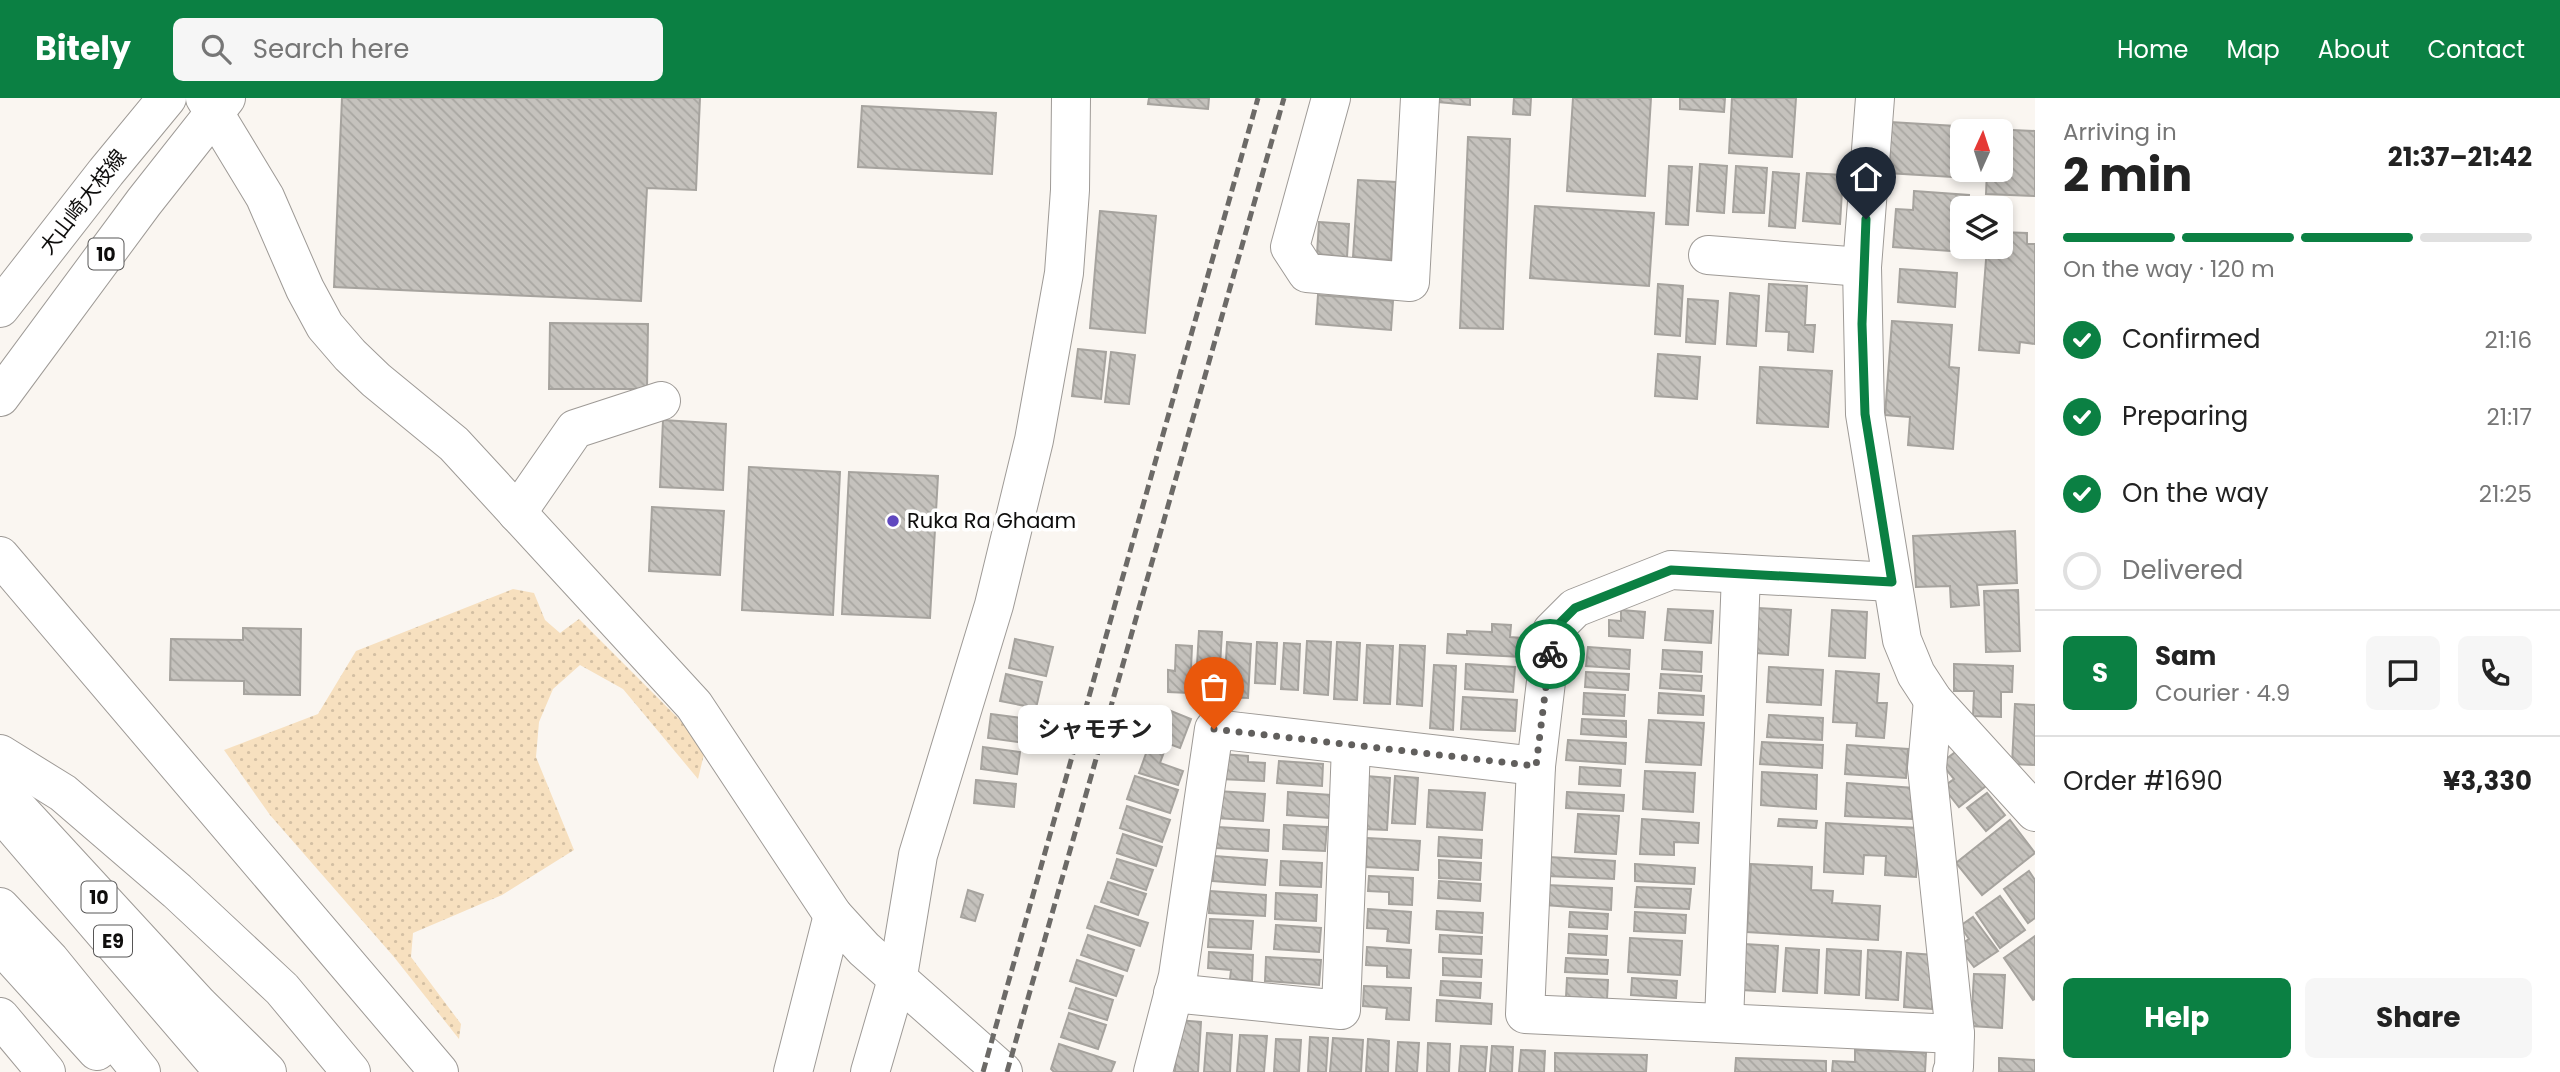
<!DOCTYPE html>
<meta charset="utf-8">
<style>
:root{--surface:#fff;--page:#f6f6f6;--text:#222;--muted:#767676;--line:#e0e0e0;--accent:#0b8043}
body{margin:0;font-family:Poppins,"Noto Sans JP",sans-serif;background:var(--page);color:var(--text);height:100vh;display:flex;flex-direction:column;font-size:26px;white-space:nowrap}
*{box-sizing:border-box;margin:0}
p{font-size:23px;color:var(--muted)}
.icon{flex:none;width:38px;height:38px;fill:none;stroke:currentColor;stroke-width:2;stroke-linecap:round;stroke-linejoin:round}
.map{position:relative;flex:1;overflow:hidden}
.sheet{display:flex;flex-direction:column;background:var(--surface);width:525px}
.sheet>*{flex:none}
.needle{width:46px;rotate:3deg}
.fabs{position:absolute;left:1950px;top:21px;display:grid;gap:14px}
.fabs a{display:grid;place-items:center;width:63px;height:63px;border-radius:10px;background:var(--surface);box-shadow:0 4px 10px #0003;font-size:35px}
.pin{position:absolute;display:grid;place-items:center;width:60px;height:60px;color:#fff;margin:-72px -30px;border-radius:50% 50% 50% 0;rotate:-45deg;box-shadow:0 0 7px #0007}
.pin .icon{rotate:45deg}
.courier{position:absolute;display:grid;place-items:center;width:70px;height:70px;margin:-35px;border:5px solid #0b8043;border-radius:50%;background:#fff;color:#222;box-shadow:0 2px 9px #0007}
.bubble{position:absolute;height:49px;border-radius:10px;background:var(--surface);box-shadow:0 4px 10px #0003;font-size:23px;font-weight:700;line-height:49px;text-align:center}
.summary em{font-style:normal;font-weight:700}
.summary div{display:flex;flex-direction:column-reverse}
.summary{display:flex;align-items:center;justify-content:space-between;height:119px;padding:0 28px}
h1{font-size:46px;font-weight:700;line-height:52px}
.bar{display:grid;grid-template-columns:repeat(4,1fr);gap:10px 7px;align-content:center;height:84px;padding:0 28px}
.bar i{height:9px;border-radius:5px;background:var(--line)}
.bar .on{background:var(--accent)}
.bar p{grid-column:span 4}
.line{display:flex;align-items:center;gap:18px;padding:0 28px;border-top:2px solid var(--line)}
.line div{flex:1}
.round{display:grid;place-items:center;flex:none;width:74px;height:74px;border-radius:10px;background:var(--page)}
ol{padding:0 28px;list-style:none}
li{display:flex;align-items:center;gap:21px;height:77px}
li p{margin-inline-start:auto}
li .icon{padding:7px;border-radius:50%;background:var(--accent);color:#fff;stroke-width:4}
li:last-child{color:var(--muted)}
li i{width:38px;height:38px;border:4px solid var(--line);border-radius:50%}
.button{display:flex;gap:14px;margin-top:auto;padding:14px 28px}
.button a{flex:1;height:80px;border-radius:10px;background:var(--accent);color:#fff;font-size:28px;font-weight:700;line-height:80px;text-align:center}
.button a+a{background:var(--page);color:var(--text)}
header{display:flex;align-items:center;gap:42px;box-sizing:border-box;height:98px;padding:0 35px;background:var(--accent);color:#fff}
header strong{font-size:33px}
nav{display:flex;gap:38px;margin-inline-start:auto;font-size:24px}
.search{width:490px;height:63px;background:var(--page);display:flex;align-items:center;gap:18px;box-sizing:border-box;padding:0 24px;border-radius:10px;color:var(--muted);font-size:26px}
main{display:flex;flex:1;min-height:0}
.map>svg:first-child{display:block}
.grass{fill:url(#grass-dots)}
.building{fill:url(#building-back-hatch);stroke:#a6a39e;stroke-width:2}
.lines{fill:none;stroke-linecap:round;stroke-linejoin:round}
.minor-casing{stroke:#9e9a96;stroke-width:40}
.tertiary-casing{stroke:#9e9a96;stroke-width:40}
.primary-casing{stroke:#9e9a96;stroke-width:40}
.motorway-casing{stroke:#9e9a96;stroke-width:40}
.minor{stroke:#fff;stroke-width:38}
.tertiary{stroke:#fff;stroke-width:38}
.primary{stroke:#fff;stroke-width:38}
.motorway{stroke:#fff;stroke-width:38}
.rail{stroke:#6c6a67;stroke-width:5;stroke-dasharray:10 5;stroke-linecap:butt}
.done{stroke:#615f5d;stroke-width:7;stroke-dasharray:0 12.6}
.route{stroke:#0b8043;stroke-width:9}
.poi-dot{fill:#5f47bf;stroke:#fff;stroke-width:2.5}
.labels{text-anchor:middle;stroke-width:7;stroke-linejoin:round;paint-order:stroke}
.shield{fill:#fff;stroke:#575656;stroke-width:2}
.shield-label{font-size:19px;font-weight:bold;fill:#0f0e0d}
.street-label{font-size:21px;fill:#0f0e0d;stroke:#fff}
.poi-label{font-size:21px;fill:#0f0e0d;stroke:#fff;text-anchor:start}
</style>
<header>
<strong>Bitely</strong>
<div class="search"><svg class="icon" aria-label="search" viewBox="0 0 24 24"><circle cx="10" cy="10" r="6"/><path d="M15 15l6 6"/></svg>Search here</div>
<nav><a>Home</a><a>Map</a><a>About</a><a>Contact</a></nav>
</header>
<main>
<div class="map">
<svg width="2035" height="974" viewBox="0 0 2035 974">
<defs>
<pattern id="grass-dots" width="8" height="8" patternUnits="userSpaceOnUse" patternTransform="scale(1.75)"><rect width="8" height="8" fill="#f7e0bf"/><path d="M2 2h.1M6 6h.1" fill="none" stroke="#d3bfa3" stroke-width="1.8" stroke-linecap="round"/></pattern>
<pattern id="building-back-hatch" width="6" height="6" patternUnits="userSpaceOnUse" patternTransform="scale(1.75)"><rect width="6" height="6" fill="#c5c2bd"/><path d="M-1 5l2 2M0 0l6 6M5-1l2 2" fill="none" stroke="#a8a6a1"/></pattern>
</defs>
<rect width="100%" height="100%" fill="#faf6f1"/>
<polygon class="grass" points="513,491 534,495 545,522 560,535 579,521 706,648 698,681 623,591 580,567 553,591 539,624 536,659 574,752 502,797 413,835 411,859 461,926 459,941 394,859 270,717 224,652 318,616 356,553"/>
<g class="building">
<polygon points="342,0 700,0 696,92 647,90 641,203 334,189"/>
<polygon points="1149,0 1209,0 1208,11 1148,6"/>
<polygon points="1438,0 1470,0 1470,7 1438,4"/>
<polygon points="1514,0 1531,0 1530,17 1513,16"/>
<polygon points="1573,0 1651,0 1645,98 1567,93"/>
<polygon points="1680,0 1725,0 1724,14 1680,11"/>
<polygon points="1732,0 1796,0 1792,59 1729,55"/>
<polygon points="862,8 996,15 992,76 858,69"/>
<polygon points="1890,24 1972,29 1971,33 1962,33 1962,72 1969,72 1969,80 1887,75"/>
<polygon points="1989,31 2035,33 2035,98 1986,96 1987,72 2000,72 2000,33 1989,33"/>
<polygon points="1468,39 1510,41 1503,231 1460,230"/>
<polygon points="1700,66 1727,68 1724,115 1697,113"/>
<polygon points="1669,68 1692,69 1688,127 1666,126"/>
<polygon points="1736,68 1767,70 1764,115 1733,114"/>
<polygon points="1773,74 1799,76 1795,130 1769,128"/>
<polygon points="1807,75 1843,77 1840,126 1803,123"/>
<polygon points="1358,82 1396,84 1391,162 1353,159"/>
<polygon points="1914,93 1969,97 1968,110 1962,110 1962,149 1965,149 1965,154 1893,149 1896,111 1913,112"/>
<polygon points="1535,108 1654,115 1649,188 1530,180"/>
<polygon points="1100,113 1156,118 1145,235 1090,230"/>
<polygon points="1319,124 1349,126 1347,159 1317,156"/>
<polygon points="2000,134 2027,135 2027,146 2035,146 2035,246 2020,244 2019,255 1979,252 1987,149 2000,149"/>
<polygon points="1900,171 1957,175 1955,209 1898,204"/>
<polygon points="1658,186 1683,188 1680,238 1655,236"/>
<polygon points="1769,186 1807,188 1805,227 1815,227 1813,254 1788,252 1789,234 1766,233"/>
<polygon points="1730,195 1759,198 1756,248 1727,246"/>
<polygon points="1318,197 1393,203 1391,232 1316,226"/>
<polygon points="1688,201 1718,203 1715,246 1686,244"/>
<polygon points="1892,223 1952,227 1949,269 1959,270 1953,351 1908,347 1910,319 1885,317"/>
<polygon points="550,225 648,226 647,291 549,291"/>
<polygon points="1078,251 1106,254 1101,301 1072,298"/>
<polygon points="1111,254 1135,257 1129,306 1105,304"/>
<polygon points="1658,256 1700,259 1697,301 1655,298"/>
<polygon points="1760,269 1832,273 1828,329 1757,325"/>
<polygon points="663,322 726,326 723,392 660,389"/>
<polygon points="749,369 840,374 833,517 742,512"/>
<polygon points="849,374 938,378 930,520 842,516"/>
<polygon points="652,409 724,413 720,477 649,473"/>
<polygon points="2015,433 2017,485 1977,487 1979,507 1951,509 1950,488 1916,489 1913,438"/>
<polygon points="2018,492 2020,553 1986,554 1984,493"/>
<polygon points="1758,510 1791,512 1788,557 1755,555"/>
<polygon points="1668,511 1713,513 1711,545 1665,542"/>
<polygon points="1621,512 1645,514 1643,540 1609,538 1609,522 1621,523"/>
<polygon points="1832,512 1867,514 1865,560 1829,558"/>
<polygon points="1492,526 1511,527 1510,539 1522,540 1521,559 1447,555 1448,536 1467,537 1467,533 1492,534"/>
<polygon points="243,530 301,531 300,597 244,596 244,583 170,582 171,541 243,542"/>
<polygon points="1199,533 1222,534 1218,602 1195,601"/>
<polygon points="1015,541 1053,549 1046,578 1009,570"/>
<polygon points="1307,543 1331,544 1328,597 1304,595"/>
<polygon points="1227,544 1251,546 1248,600 1224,599"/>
<polygon points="1257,544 1277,545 1275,586 1255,585"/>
<polygon points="1337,544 1360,545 1357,602 1334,601"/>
<polygon points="1284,545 1300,546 1298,592 1281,591"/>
<polygon points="1176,547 1192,548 1190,595 1168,594 1168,572 1175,573"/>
<polygon points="1367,547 1393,548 1390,606 1364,605"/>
<polygon points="1400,547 1425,548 1422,608 1397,606"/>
<polygon points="1588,549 1630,552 1629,571 1586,568"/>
<polygon points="1663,552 1702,554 1701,574 1662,571"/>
<polygon points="1466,566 1515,569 1513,594 1465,591"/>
<polygon points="1954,566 2013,568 2012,594 2001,594 2001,619 1973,618 1974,593 1954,593"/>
<polygon points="1434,567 1456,568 1453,632 1430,630"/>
<polygon points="1769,569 1823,572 1821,607 1767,604"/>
<polygon points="1836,573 1879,576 1877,605 1887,605 1884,640 1856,638 1857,625 1833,624"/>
<polygon points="1586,574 1629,576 1628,592 1585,589"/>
<polygon points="1006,576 1042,584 1036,610 1000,603"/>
<polygon points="1661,576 1702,578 1701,593 1660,590"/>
<polygon points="1584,595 1625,597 1624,618 1583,616"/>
<polygon points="1659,595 1704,598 1703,617 1658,615"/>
<polygon points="1463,599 1517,602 1515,633 1461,631"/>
<polygon points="2015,606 2035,607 2035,667 2012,666"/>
<polygon points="1161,609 1191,621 1180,650 1150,639"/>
<polygon points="991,616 1030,621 1026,645 988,640"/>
<polygon points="1769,617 1823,620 1822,642 1767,639"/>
<polygon points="1582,621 1626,623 1626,639 1581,636"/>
<polygon points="1649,622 1704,625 1701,667 1646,664"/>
<polygon points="1568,642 1626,645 1625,666 1566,662"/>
<polygon points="1762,644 1823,647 1822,670 1760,666"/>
<polygon points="1847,647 1908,651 1906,680 1845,676"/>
<polygon points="983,649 1020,654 1017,676 981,671"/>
<polygon points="1148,650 1164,654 1160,665 1183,673 1178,687 1139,675"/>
<polygon points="1958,652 1986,688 1959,709 1943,689 1954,681 1941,665"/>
<polygon points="1221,656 1248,658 1248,664 1265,665 1264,683 1220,681"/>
<polygon points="1279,663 1323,666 1322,688 1277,685"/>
<polygon points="1580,669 1621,672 1620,688 1579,686"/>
<polygon points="1645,673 1695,675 1693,714 1643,711"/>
<polygon points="1762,674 1817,677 1816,711 1761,707"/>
<polygon points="1135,678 1178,692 1170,715 1127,701"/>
<polygon points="1366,678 1390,680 1387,732 1363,731"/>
<polygon points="1395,678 1418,680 1415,726 1392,725"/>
<polygon points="976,682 1016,686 1014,709 974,705"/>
<polygon points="1847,685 1914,690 1912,721 1845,718"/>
<polygon points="1429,692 1485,695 1482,732 1427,729"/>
<polygon points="1217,693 1265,696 1263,723 1216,720"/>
<polygon points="1288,694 1331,697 1330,720 1287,717"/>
<polygon points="1567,694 1624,697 1623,713 1566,710"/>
<polygon points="1987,695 2005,717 1986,733 1967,710"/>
<polygon points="1127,708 1170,722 1162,744 1120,730"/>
<polygon points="1578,716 1619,718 1616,756 1575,754"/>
<polygon points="1642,721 1699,725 1698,745 1674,744 1674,757 1640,756"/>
<polygon points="1779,721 1817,723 1816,730 1778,728"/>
<polygon points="2010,722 2035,755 1982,797 1956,765"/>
<polygon points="1826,725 1919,730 1916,779 1885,777 1886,758 1864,757 1863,776 1824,774"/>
<polygon points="1284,727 1327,729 1325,753 1283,751"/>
<polygon points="1217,729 1269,732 1268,753 1216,750"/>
<polygon points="1123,736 1162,749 1156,768 1117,755"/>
<polygon points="1439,739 1482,742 1481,760 1438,758"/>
<polygon points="1367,740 1420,743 1418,772 1366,769"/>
<polygon points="1214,758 1267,762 1265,787 1213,783"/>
<polygon points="1549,759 1615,763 1614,781 1548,778"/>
<polygon points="1117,761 1153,772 1146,792 1111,780"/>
<polygon points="1439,762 1481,765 1480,782 1439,780"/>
<polygon points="1281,763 1322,765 1321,789 1280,787"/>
<polygon points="1635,766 1695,770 1694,786 1635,783"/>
<polygon points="1751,766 1812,769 1811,792 1833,793 1832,805 1880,808 1878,842 1747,834"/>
<polygon points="2029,773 2035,782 2035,820 2028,825 2004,791"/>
<polygon points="1369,778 1413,780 1412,807 1389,806 1389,794 1368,793"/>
<polygon points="1439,783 1481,786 1480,803 1438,800"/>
<polygon points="1108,784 1146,796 1138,817 1101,804"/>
<polygon points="1546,787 1612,790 1611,812 1545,807"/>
<polygon points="1637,789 1691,791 1689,811 1635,809"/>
<polygon points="968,792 983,797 975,823 961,819"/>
<polygon points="1210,793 1266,797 1265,818 1209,815"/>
<polygon points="1276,795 1317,797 1316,823 1275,821"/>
<polygon points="2000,798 2025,832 2000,850 1976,815"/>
<polygon points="1095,808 1148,825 1140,848 1087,830"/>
<polygon points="1368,811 1411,814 1409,845 1387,843 1388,831 1367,830"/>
<polygon points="1437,813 1483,815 1482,835 1436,831"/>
<polygon points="1570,814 1608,816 1607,831 1569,829"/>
<polygon points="1635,814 1686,817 1685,835 1634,833"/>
<polygon points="1973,819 1998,853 1974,869 1958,848 1969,841 1960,828"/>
<polygon points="1210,821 1253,823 1251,851 1208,849"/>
<polygon points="1276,827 1321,830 1319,854 1274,851"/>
<polygon points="1569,836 1607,838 1606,857 1568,855"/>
<polygon points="1088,837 1134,852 1127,873 1081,857"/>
<polygon points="1440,837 1482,839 1481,856 1439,854"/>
<polygon points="2035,838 2035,901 2033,902 2004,860"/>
<polygon points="1630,840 1682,843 1680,877 1628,874"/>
<polygon points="1744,846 1778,848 1775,894 1742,892"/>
<polygon points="1367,849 1411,852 1409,880 1387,879 1387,868 1366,867"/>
<polygon points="1786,850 1819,852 1817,895 1783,893"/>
<polygon points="1827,851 1861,853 1859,897 1825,895"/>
<polygon points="1868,852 1901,854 1898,902 1866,900"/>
<polygon points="1209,854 1253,857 1252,883 1230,881 1231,872 1208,870"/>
<polygon points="1907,855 1935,857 1932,911 1904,909"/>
<polygon points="1266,859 1321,862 1319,887 1265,883"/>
<polygon points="1443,860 1482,862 1481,879 1443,877"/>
<polygon points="1566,860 1608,862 1607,876 1565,874"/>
<polygon points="1077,862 1123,878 1116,898 1070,883"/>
<polygon points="1974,876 2005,877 2002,930 1971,928"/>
<polygon points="1567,880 1608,882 1607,901 1566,899"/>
<polygon points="1632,880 1677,883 1676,900 1631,897"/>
<polygon points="1441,883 1481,885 1480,900 1440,897"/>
<polygon points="1364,888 1411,890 1409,922 1386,921 1387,910 1363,908"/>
<polygon points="1076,890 1113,902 1107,922 1069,910"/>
<polygon points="1437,902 1492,906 1491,926 1436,923"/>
<polygon points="1069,915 1106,927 1098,951 1061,939"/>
<polygon points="1177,922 1201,924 1198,974 1175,974"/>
<polygon points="1207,935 1232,937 1230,974 1204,974"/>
<polygon points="1240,937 1267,938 1264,974 1237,974"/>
<polygon points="1310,939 1328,940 1326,974 1308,974"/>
<polygon points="1333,940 1363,942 1361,974 1330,974"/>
<polygon points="1276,941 1301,942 1299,974 1274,974"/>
<polygon points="1368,941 1389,943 1388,974 1366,974"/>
<polygon points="1398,944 1419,945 1417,974 1396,974"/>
<polygon points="1428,945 1450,946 1449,974 1427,974"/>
<polygon points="1059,946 1115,964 1111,974 1054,974 1051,971"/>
<polygon points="1461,948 1487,949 1485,974 1459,974"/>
<polygon points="1492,948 1513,949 1512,974 1490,974"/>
<polygon points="1521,952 1545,953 1544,974 1519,974"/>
<polygon points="1855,952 1926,955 1925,974 1832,974 1833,963 1855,964"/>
<polygon points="1555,955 1647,957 1646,974 1555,974"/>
<polygon points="1736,960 1826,963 1826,974 1735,974"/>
<polygon points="1999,960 2035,962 2035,974 1999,974"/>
</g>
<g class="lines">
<defs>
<g id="minor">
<polyline points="205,0 265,99 305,191 325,228 350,257 376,282 454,346 694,607 833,817"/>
<polyline points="1331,0 1290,149 1307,175 1410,184 1420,0"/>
<polyline points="1875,0 1862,169 1865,316 1902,542 1916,576 1933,602 2035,714"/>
<polyline points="1708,157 1862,169"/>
<polyline points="517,415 575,331 661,303"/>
<polyline points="0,458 439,974"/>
<polyline points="1892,484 1671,472 1575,510 1552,533 1536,668 1525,916 1955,936"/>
<polyline points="1933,602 1927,670 1955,936 1954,969 1952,974"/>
<polyline points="1173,895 1341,912 1351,648"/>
<polyline points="1724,924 1741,476"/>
<polyline points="793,974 833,817 864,851 1003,974"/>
<polyline points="1153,974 1178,878 1214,631 1536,668"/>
</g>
<polyline id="tertiary" points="870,974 898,878 918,757 994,507 1034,342 1064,175 1070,92 1071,0"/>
<g id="primary">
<polyline points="0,210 106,74 167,0"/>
<polyline points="0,299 144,104 226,0"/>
<polyline points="0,691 199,907 267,974"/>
<polyline points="0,846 97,953"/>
</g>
<g id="motorway">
<polyline points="0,656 63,695 177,793 282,891 351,974"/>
<polyline points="0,713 224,974"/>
<polyline points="0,809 50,862 141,974"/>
<polyline points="0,919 46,974"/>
</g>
</defs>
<use href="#minor" class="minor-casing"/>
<use href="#tertiary" class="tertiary-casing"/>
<use href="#primary" class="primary-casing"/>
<use href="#motorway" class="motorway-casing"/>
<use href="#minor" class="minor"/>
<use href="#tertiary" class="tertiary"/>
<use href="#primary" class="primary"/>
<use href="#motorway" class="motorway"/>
<g class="rail">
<polyline points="983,974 1258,0"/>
<polyline points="1007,974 1284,0"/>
</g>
</g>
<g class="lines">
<polyline class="done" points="1214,631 1536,668 1550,556"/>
<polyline class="route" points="1550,556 1552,533 1575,510 1671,472 1892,484 1865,316 1862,226 1866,121"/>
</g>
<circle class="poi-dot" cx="893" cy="423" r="7"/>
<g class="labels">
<g class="shield">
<rect x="88.5" y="140.5" width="35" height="31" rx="5"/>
<rect x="81.5" y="783.5" width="35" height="31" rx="5"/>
<rect x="94" y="827.5" width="38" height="31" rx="5"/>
</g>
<g class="shield-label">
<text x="106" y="163">10</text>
<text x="99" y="806">10</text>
<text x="113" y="850">E9</text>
</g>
<g class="street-label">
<text transform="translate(83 104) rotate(-52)" y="7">大山崎大枝線</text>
</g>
<g class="poi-label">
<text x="907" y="430">Ruka Ra Ghaam</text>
</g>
</g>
</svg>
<div class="fabs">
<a><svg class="needle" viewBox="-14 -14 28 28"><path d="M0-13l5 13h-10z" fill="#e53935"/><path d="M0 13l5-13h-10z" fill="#767676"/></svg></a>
<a><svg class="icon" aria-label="layers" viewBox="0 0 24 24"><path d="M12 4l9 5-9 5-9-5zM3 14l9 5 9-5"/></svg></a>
</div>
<div class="pin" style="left:1214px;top:631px;background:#ea580c"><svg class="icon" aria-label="bag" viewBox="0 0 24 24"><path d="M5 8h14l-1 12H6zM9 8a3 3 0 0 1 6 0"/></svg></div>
<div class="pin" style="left:1866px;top:121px;background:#1f2937"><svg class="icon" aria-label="home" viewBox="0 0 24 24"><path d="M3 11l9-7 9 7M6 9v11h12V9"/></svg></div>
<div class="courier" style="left:1550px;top:556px"><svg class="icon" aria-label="bike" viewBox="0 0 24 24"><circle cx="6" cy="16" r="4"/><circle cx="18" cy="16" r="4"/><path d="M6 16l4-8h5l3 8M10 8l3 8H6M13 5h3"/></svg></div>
<div class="bubble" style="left:1018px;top:607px;width:154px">シャモチン</div>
</div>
<section class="sheet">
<div class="summary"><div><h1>2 min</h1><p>Arriving in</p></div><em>21:37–21:42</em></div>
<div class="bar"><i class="on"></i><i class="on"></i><i class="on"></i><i></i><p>On the way · 120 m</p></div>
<ol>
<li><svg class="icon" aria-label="check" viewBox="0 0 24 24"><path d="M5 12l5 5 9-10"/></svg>Confirmed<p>21:16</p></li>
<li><svg class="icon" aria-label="check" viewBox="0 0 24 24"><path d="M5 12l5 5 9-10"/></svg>Preparing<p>21:17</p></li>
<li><svg class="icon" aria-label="check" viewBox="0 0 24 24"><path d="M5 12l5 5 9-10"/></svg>On the way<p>21:25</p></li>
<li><i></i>Delivered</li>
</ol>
<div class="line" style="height:126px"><b class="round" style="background:var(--accent);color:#fff">S</b><div><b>Sam</b><p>Courier · 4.9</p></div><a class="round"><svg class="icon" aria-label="chat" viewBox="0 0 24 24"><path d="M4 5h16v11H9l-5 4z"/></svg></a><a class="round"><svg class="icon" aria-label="phone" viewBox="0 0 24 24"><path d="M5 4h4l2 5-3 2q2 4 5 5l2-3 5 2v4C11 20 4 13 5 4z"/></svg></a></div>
<div class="line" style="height:91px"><div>Order #1690</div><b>¥3,330</b></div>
<div class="button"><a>Help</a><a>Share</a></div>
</section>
</main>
